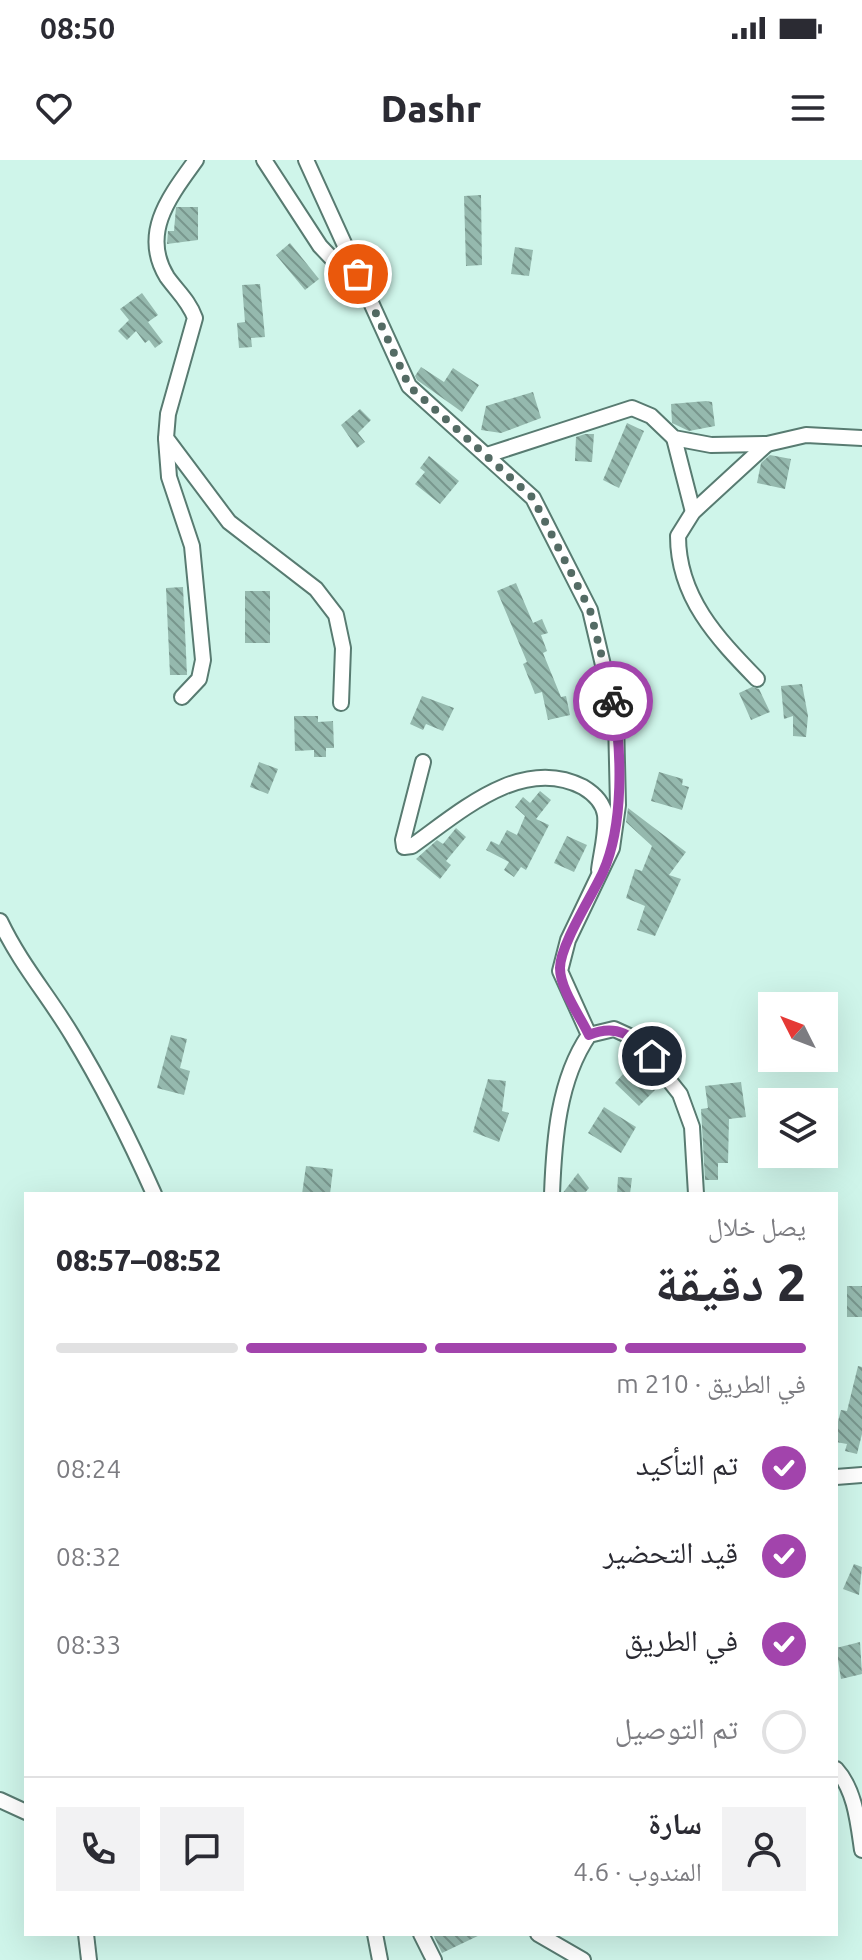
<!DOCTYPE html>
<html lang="ar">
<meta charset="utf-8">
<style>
:root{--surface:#fff;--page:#f2f2f3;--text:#2b2b33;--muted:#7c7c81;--line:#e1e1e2;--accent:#a244ac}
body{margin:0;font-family:Ubuntu,"Noto Naskh Arabic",sans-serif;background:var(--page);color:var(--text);direction:rtl;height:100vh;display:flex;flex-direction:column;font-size:30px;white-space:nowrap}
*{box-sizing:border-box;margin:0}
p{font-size:26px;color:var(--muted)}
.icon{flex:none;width:44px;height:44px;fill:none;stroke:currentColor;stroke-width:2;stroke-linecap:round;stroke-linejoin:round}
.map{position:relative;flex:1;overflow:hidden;direction:ltr}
.drawer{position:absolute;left:24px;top:1032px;width:814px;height:744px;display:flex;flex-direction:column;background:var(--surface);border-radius:0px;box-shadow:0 8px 32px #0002;direction:rtl}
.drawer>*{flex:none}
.needle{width:52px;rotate:312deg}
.buttons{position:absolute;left:758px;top:832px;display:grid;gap:16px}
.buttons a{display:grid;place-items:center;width:80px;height:80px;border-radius:0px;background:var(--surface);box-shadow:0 8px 32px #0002;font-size:40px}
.pin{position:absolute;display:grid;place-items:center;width:68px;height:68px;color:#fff;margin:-34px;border:4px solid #fff;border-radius:50%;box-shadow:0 2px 8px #0007}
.courier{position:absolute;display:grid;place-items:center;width:80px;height:80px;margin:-40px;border:6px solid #a244ac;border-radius:50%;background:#fff;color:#222;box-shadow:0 2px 10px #0007}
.headline em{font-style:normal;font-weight:800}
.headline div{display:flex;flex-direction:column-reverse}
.headline{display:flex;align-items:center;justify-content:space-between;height:136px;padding:0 32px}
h1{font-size:52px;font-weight:800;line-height:60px}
.bar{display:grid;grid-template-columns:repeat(4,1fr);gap:12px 8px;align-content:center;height:96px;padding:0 32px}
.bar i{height:10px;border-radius:6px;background:var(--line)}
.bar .current{background:var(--accent)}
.bar p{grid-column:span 4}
.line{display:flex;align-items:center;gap:20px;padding:0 32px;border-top:2px solid var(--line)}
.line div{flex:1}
.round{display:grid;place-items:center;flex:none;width:84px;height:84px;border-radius:0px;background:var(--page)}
ol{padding:0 32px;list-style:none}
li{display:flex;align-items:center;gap:24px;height:88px}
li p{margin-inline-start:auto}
li .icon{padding:8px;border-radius:50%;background:var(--accent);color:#fff;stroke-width:4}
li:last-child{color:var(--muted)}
li i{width:44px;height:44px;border:4px solid var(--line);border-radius:50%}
.status{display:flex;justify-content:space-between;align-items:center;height:56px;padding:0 40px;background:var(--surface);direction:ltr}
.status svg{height:22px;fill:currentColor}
header{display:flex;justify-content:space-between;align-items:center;height:104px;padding:0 32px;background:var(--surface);font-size:36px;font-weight:800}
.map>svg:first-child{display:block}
.building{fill:url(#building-back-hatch)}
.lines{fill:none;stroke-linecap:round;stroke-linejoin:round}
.street-casing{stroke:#587b71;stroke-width:18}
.street{stroke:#fff;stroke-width:14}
.done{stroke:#546b64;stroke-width:8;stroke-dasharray:0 14.4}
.route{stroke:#a244ac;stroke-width:10}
</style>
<div class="status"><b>08:50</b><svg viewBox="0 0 49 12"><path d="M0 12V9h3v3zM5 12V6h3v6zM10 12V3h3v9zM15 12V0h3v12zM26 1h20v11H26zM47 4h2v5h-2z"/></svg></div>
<header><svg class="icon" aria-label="menu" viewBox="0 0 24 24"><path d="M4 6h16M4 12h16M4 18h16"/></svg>Dashr<svg class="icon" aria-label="heart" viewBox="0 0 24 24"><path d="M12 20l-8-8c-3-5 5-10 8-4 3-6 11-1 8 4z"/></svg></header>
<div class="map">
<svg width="862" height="1800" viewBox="0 0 862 1800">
<defs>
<pattern id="building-back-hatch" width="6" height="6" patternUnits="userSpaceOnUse" patternTransform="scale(2)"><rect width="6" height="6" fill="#95b9ae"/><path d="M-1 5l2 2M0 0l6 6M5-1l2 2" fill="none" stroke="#78968d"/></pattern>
</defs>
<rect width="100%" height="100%" fill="#cff5ea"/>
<g class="building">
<polygon points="481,35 482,105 466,106 464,36"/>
<polygon points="176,47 198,47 198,80 167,84 168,71 174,71"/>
<polygon points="290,83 319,119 305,130 276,95"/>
<polygon points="515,87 533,90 529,116 511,114"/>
<polygon points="260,124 265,177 251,178 252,187 239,188 237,163 245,162 242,125"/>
<polygon points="142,133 158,155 148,162 163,182 155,188 149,180 145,183 136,171 127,180 118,171 129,160 120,149"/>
<polygon points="421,207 444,222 453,208 479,225 462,252 417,220 415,216"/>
<polygon points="533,232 541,258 501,273 481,270 486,246"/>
<polygon points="706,241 712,242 715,266 689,271 672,263 671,244"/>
<polygon points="360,249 371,260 358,273 365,282 357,288 341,265"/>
<polygon points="627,263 644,271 619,328 603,320"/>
<polygon points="585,274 594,274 592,302 575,301 576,277"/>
<polygon points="770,295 791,299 785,329 757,323 761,303"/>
<polygon points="429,296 459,321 440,344 415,324 425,312 420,308"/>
<polygon points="516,423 533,463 542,459 548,473 541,475 547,491 543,493 561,537 566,536 570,555 548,560 542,532 535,534 523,504 527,502 497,431"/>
<polygon points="183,427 187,515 170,515 166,428"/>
<rect x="245" y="431" width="25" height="52"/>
<polygon points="802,524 808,556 806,577 793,576 793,556 784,559 781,526"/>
<polygon points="752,527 759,529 770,552 751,560 739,533"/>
<polygon points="422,536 454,548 443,571 426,564 423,570 410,564"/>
<polygon points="294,556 318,556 318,562 333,561 334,588 326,588 326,597 314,597 314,590 295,591"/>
<polygon points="259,602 278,609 268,634 250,627"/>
<polygon points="659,612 683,619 682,625 689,627 682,650 651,641"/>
<polygon points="540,631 551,640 536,659 549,665 526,710 521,707 514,717 504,710 509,702 486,690 491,681 499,685 507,670 517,675 525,656 515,647 523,637 530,643"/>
<polygon points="628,648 686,692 669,715 681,719 655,776 637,770 645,746 626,738 635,709 642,711 652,686 626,662"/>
<polygon points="456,668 466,677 446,701 451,705 440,719 416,699 437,680 443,684"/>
<polygon points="567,676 587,685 574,712 554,703"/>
<polygon points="171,875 187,879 180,908 190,911 184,935 157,928"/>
<polygon points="640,909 658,927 639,946 615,923 624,913 630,919"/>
<polygon points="488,919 506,921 502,951 509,953 499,982 473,972"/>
<polygon points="741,922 746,957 729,959 728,1003 718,1003 718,1020 705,1020 701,949 708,948 705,926"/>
<polygon points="604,947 636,967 621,993 588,973"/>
<polygon points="306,1006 333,1009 330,1034 302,1034"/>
<polygon points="578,1013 589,1028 584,1034 562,1034"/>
<polygon points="618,1017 632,1018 630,1034 617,1034"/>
<rect x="847" y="1126" width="15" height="31"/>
<polygon points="858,1206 862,1207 862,1274 857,1294 845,1291 847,1284 836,1282 836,1269 841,1250 847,1251"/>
<polygon points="854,1404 862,1407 859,1435 843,1429"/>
<polygon points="860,1482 862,1514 841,1519 836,1488"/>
<polygon points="433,1774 482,1774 442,1793"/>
</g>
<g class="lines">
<defs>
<g id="street">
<path d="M196,0c-26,36 -56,73 -29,117 10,14 22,24 28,41l-27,96 -2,24 63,84 87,67 20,26 7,33 -2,55"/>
<polyline points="264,0 320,86 361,129"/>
<polyline points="306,0 409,226 533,338 590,450 616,560 618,645 612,688 568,780 560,811 589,875"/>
<polyline points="674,278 693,352"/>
<polyline points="166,279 169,317 192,386 203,500 199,519 182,537"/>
<polyline points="487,295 632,248 651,256 674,278 711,285 767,284 806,275 862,278"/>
<path d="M757,519c-40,-41 -79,-82 -79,-143l15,-24 74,-68"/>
<path d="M423,602l-20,78 1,7 8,-1c48,-34 110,-91 171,-59 10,6 20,15 22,28 2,17 -4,38 -6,55"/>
<path d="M0,761c21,44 48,74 72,114 31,51 58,105 82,159"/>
<path d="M552,1034c2,-53 6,-114 37,-159l25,-6 22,10 44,55 12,33 4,67"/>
<polyline points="836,1317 862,1315"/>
<path d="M836,1609c19,21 22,53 26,81"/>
<polyline points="0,1640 26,1652"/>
<polyline points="86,1774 89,1800"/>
<polyline points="375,1774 380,1800"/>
<polyline points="421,1774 434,1800"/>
<polyline points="538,1774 583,1800"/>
</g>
</defs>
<use href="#street" class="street-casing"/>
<use href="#street" class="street"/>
</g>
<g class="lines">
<polyline class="done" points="358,114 409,226 533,338 590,450 613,541"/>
<path class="route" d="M613,541c9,50 11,124 -10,171 -11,24 -43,73 -43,96 0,21 20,48 29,67 28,-12 44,1 63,21"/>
</g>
</svg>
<div class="buttons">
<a><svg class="needle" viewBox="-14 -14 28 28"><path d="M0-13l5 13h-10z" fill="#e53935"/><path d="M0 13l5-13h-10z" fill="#7c7c81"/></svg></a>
<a><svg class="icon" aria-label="layers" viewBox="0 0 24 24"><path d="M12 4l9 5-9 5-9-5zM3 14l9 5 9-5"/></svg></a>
</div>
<div class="pin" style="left:358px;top:114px;background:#ea580c"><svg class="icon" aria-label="bag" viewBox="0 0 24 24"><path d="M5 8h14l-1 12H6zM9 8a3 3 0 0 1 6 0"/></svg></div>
<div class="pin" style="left:652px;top:896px;background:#1f2937"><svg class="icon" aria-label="home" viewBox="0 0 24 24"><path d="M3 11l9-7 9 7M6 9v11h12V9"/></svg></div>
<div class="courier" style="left:613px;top:541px"><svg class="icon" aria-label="bike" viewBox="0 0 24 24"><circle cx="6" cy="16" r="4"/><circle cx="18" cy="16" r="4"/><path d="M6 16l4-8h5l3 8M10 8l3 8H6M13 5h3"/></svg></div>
<section class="drawer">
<div class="headline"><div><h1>2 دقيقة</h1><p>يصل خلال</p></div><em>08:52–08:57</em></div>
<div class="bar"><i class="current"></i><i class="current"></i><i class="current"></i><i></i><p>في الطريق · 210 m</p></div>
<ol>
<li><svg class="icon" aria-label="check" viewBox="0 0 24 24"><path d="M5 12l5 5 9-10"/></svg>تم التأكيد<p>08:24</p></li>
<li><svg class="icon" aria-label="check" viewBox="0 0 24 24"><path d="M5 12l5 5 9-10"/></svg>قيد التحضير<p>08:32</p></li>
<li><svg class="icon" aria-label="check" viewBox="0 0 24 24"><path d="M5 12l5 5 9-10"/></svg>في الطريق<p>08:33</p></li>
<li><i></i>تم التوصيل</li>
</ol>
<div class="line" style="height:144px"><a class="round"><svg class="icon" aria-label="person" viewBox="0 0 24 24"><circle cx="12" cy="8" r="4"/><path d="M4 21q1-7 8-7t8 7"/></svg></a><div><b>سارة</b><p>المندوب · 4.6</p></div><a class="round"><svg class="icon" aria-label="chat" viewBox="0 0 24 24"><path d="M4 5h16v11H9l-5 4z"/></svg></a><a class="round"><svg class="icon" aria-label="phone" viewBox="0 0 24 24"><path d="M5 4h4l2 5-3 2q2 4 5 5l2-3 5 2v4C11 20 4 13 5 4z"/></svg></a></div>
</section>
</div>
